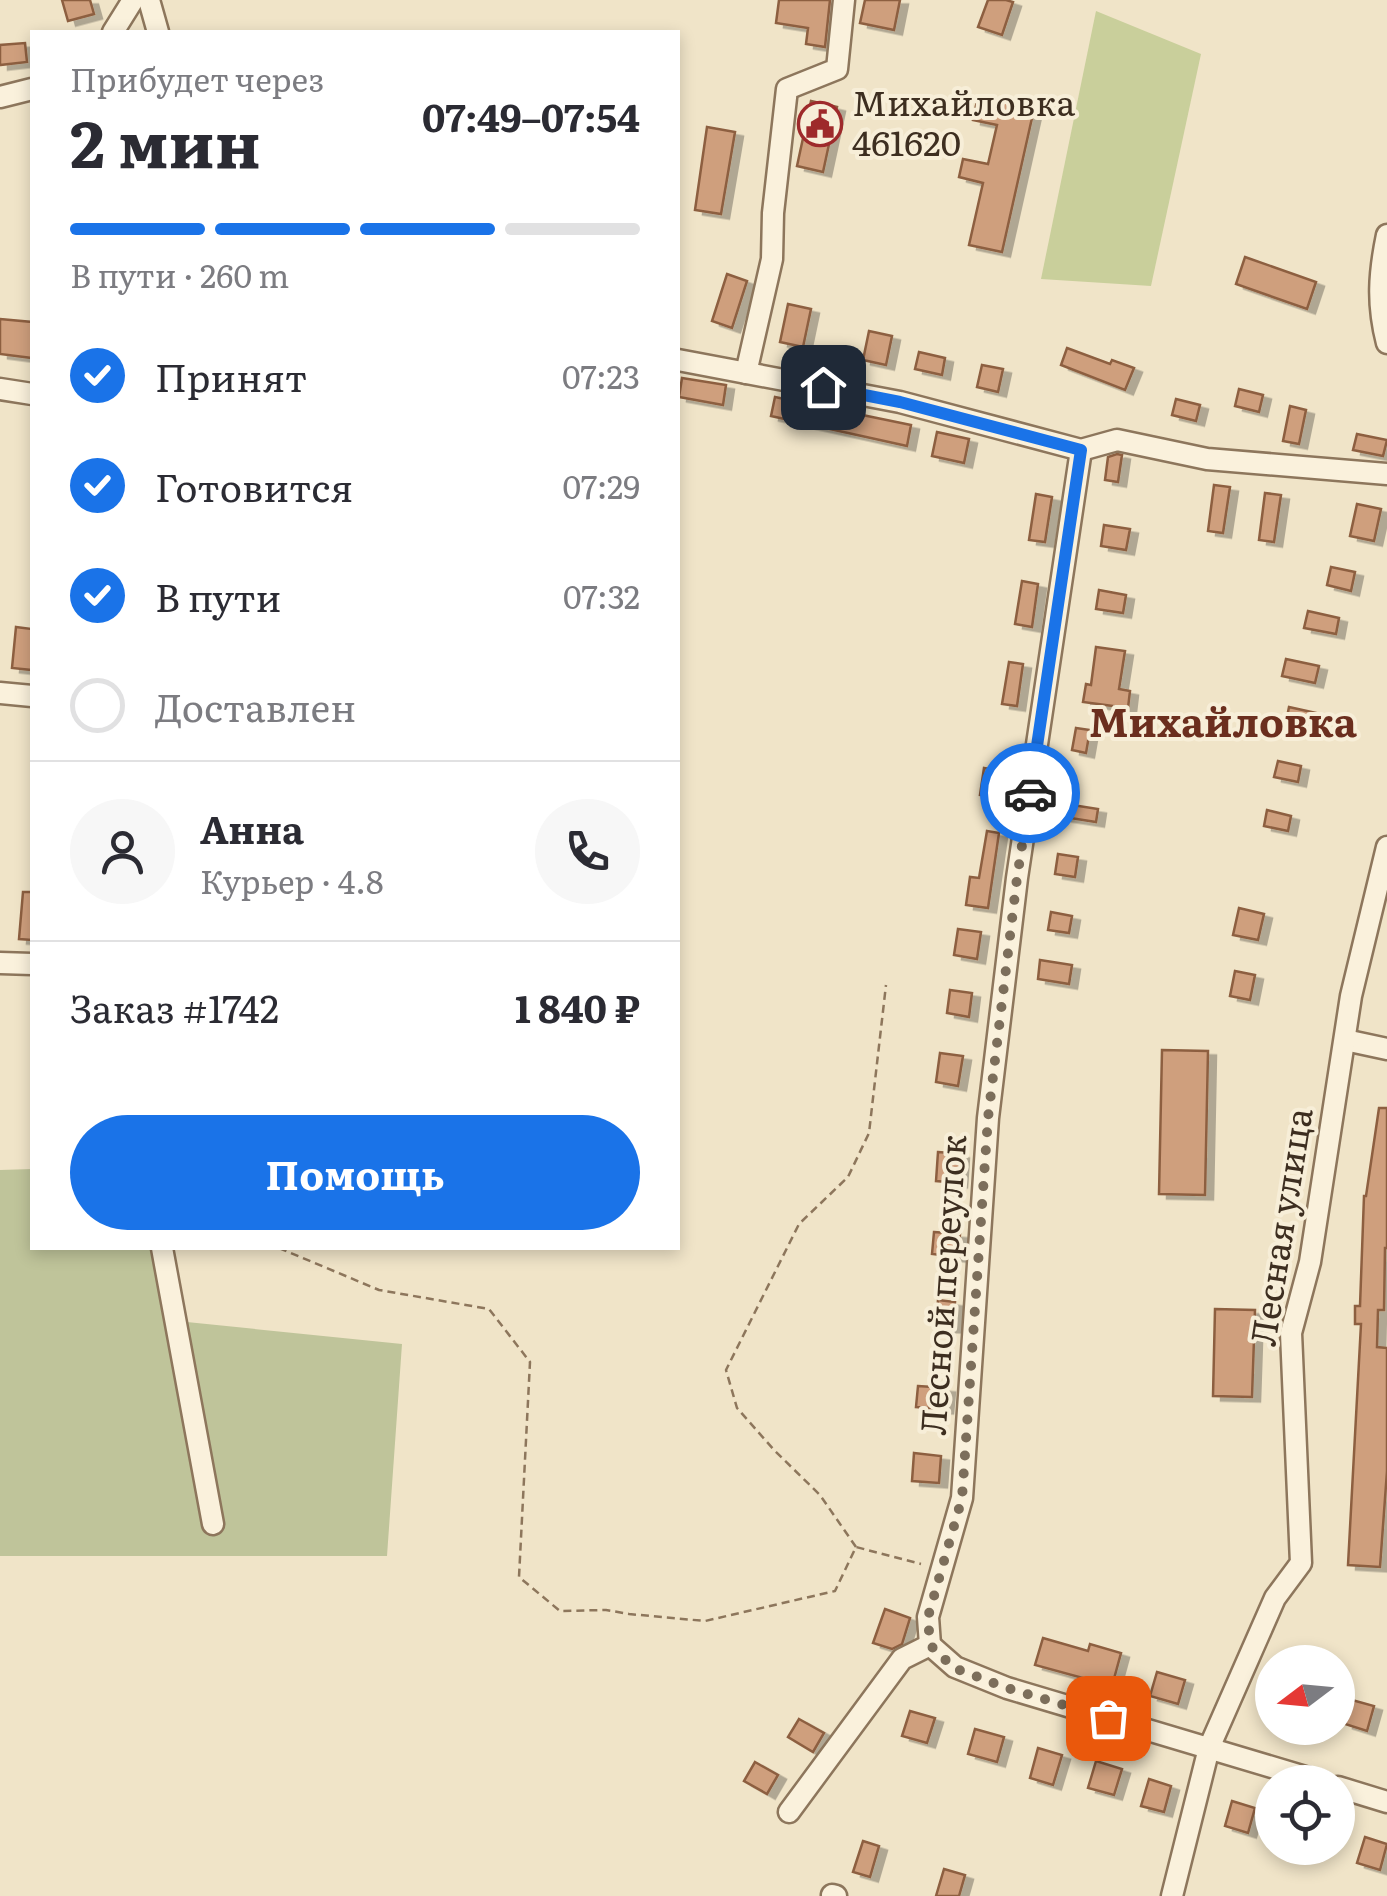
<!DOCTYPE html>
<html lang="ru">
<meta charset="utf-8">
<style>
:root{--surface:#fff;--page:#f7f7f7;--text:#2b2b33;--muted:#7c7c81;--line:#e1e1e2;--accent:#1a73e8}
body{margin:0;font-family:Literata,serif;background:var(--page);color:var(--text);height:100vh;display:flex;flex-direction:column;font-size:38px;white-space:nowrap}
*{box-sizing:border-box;margin:0}
p{font-size:32px;color:var(--muted)}
.icon{flex:none;width:55px;height:55px;fill:none;stroke:currentColor;stroke-width:2;stroke-linecap:round;stroke-linejoin:round}
.map{position:relative;flex:1;overflow:hidden}
.drawer{position:absolute;left:30px;top:30px;width:650px;height:1220px;display:flex;flex-direction:column;background:var(--surface);border-radius:0px;box-shadow:0 5px 15px #0003}
.drawer>*{flex:none}
.needle{width:65px;rotate:254deg}
.fabs{position:absolute;left:1255px;top:1645px;display:grid;gap:20px}
.fabs a{display:grid;place-items:center;width:100px;height:100px;border-radius:50%;background:var(--surface);box-shadow:0 5px 15px #0003;font-size:50px}
.pin{position:absolute;display:grid;place-items:center;width:85px;height:85px;color:#fff;margin:-42px;border-radius:20px;box-shadow:0 5px 15px #0006}
.courier{position:absolute;display:grid;place-items:center;width:100px;height:100px;margin:-50px;border:8px solid #1a73e8;border-radius:50%;background:#fff;color:#222;box-shadow:0 2px 12px #0007}
.head em{font-style:normal;font-weight:700}
.head div{display:flex;flex-direction:column-reverse}
.head{display:flex;align-items:center;justify-content:space-between;height:170px;padding:0 40px}
h1{font-size:65px;font-weight:700;line-height:75px}
.bar{display:grid;grid-template-columns:repeat(4,1fr);gap:15px 10px;align-content:center;height:120px;padding:0 40px}
.bar i{height:12px;border-radius:8px;background:var(--line)}
.bar .current{background:var(--accent)}
.bar p{grid-column:span 4}
.line{display:flex;align-items:center;gap:25px;padding:0 40px;border-top:2px solid var(--line)}
.line div{flex:1}
.round{display:grid;place-items:center;flex:none;width:105px;height:105px;border-radius:52px;background:var(--page)}
ol{padding:0 40px;list-style:none}
li{display:flex;align-items:center;gap:30px;height:110px}
li p{margin-inline-start:auto}
li .icon{padding:10px;border-radius:50%;background:var(--accent);color:#fff;stroke-width:4}
li:last-child{color:var(--muted)}
li i{width:55px;height:55px;border:5px solid var(--line);border-radius:50%}
.primary-button{display:flex;gap:20px;margin-top:auto;padding:20px 40px}
.primary-button a{flex:1;height:115px;border-radius:60px;background:var(--accent);color:#fff;font-size:40px;font-weight:700;line-height:115px;text-align:center}
.map>svg:first-child{display:block}
.green{fill:#c9cf9b}
.cemetery{fill:#bfc49a}
.building{fill:#cf9f7d;stroke:#8d5f41;stroke-width:2.5;filter:url(#shadow)}
.lines{fill:none;stroke-linecap:round;stroke-linejoin:round}
.minor-casing{stroke:#8d765c;stroke-width:25}
.path{stroke:#8d765c;stroke-width:2.5;stroke-dasharray:8 5;stroke-linecap:butt}
.minor{stroke:#faf1dc;stroke-width:20}
.done{stroke:#7c6e5b;stroke-width:10;stroke-dasharray:0 18}
.route{stroke:#1a73e8;stroke-width:12}
.labels{text-anchor:middle;stroke-width:8;stroke-linejoin:round;paint-order:stroke}
.poi-label{font-size:35px;fill:#3d2e20;stroke:#f7eed8;text-anchor:start}
.street-label{font-size:35px;fill:#3d2e20;stroke:#f7eed8}
.quarter-label{font-size:40px;font-weight:bold;fill:#6b2e1e;stroke:#f7eed8}
</style>
<div class="map">
<svg width="1387" height="1896" viewBox="0 0 1387 1896">
<defs>
<filter id="shadow"><feDropShadow dx="8" dy="4.5" stdDeviation="0" flood-color="#0004"/></filter>
</defs>
<rect width="100%" height="100%" fill="#f0e4c8"/>
<polygon class="green" points="1096,11 1201,54 1151,286 1041,279"/>
<polygon class="cemetery" points="32,1169 32,1248 153,1248 167,1320 402,1344 387,1556 0,1556 0,1170"/>
<g class="building">
<polygon points="62,0 90,0 94,14 68,21"/>
<polygon points="779,0 830,0 825,47 806,44 808,28 776,23"/>
<polygon points="865,0 900,0 894,30 860,23"/>
<polygon points="988,0 1006,0 1013,2 1002,35 978,27"/>
<polygon points="25,43 27,62 0,65 0,45"/>
<polygon points="978,96 1034,109 1002,252 969,245 983,183 959,177 963,159 988,164 997,125 973,120"/>
<polygon points="811,101 837,107 823,172 797,166"/>
<polygon points="707,127 735,132 721,214 695,210"/>
<polygon points="1245,257 1316,282 1307,309 1236,284"/>
<polygon points="727,274 747,281 732,328 712,321"/>
<polygon points="788,304 811,309 803,347 780,342"/>
<polygon points="0,319 32,322 32,358 0,354"/>
<polygon points="869,331 892,336 886,365 863,360"/>
<polygon points="1067,348 1110,364 1112,360 1134,368 1125,390 1061,365"/>
<polygon points="919,352 945,358 942,375 915,369"/>
<polygon points="982,365 1003,369 998,392 977,387"/>
<polygon points="682,378 726,385 723,405 679,397"/>
<polygon points="1239,389 1263,395 1259,412 1235,406"/>
<polygon points="775,397 911,425 907,446 771,416"/>
<polygon points="1176,399 1200,405 1196,421 1172,415"/>
<polygon points="1290,406 1306,410 1299,444 1283,441"/>
<polygon points="937,432 969,439 964,463 932,456"/>
<polygon points="1357,434 1387,440 1383,456 1353,450"/>
<polygon points="1117,454 1122,455 1118,482 1105,480 1108,457"/>
<polygon points="1214,485 1230,487 1223,533 1208,531"/>
<polygon points="1265,493 1281,495 1274,542 1259,540"/>
<polygon points="1036,494 1052,497 1045,542 1029,540"/>
<polygon points="1357,504 1381,509 1374,541 1350,536"/>
<polygon points="1104,525 1130,529 1126,550 1101,546"/>
<polygon points="1331,567 1355,572 1351,591 1327,585"/>
<polygon points="1022,581 1038,584 1032,627 1015,624"/>
<polygon points="1099,590 1126,595 1123,613 1096,609"/>
<polygon points="1308,611 1339,618 1336,634 1304,628"/>
<polygon points="16,627 32,629 32,670 12,668"/>
<polygon points="1096,647 1125,651 1119,689 1130,691 1128,708 1083,702 1086,684 1091,685"/>
<polygon points="1286,659 1319,666 1315,683 1282,676"/>
<polygon points="1009,662 1023,664 1017,706 1002,704"/>
<polygon points="1289,707 1316,713 1312,733 1285,727"/>
<polygon points="1076,728 1090,730 1086,753 1072,750"/>
<polygon points="1278,761 1301,766 1298,782 1274,777"/>
<polygon points="984,768 1008,772 1004,798 980,795"/>
<polygon points="1066,804 1098,809 1096,822 1064,817"/>
<polygon points="1267,810 1291,816 1288,831 1264,826"/>
<polygon points="987,831 999,833 988,908 966,905 970,877 979,878"/>
<polygon points="1058,854 1078,857 1075,877 1055,874"/>
<polygon points="23,892 32,892 32,940 19,939"/>
<polygon points="1239,908 1264,914 1258,940 1233,935"/>
<polygon points="1051,912 1072,916 1069,933 1048,930"/>
<polygon points="958,929 981,932 977,959 954,955"/>
<polygon points="1040,960 1072,965 1069,984 1038,979"/>
<polygon points="1235,971 1255,975 1250,1000 1230,996"/>
<polygon points="950,990 972,993 969,1017 947,1013"/>
<polygon points="1162,1050 1208,1051 1205,1195 1159,1194"/>
<polygon points="940,1053 963,1056 958,1086 936,1082"/>
<polygon points="1379,1108 1387,1108 1387,1248 1385,1248 1384,1310 1378,1310 1377,1347 1387,1348 1387,1471 1380,1567 1348,1565 1361,1324 1355,1324 1355,1306 1360,1306 1364,1196 1366,1196"/>
<polygon points="938,1152 961,1154 959,1183 936,1181"/>
<polygon points="934,1232 960,1234 958,1257 932,1254"/>
<polygon points="938,1300 955,1302 953,1328 936,1327"/>
<polygon points="1215,1309 1255,1310 1252,1397 1213,1396"/>
<polygon points="918,1386 947,1388 945,1409 916,1407"/>
<polygon points="914,1453 941,1456 939,1483 912,1481"/>
<polygon points="885,1609 910,1618 902,1644 892,1649 873,1643"/>
<polygon points="1043,1638 1088,1651 1090,1644 1121,1653 1112,1686 1035,1665"/>
<polygon points="1157,1672 1185,1680 1178,1704 1150,1696"/>
<polygon points="1352,1700 1374,1706 1367,1731 1345,1724"/>
<polygon points="910,1711 935,1718 927,1743 902,1736"/>
<polygon points="799,1719 824,1733 813,1752 788,1737"/>
<polygon points="975,1729 1004,1737 997,1762 968,1754"/>
<polygon points="1038,1748 1062,1755 1053,1785 1030,1778"/>
<polygon points="1096,1761 1122,1769 1114,1795 1088,1788"/>
<polygon points="755,1762 778,1775 767,1794 744,1781"/>
<polygon points="1149,1779 1171,1786 1164,1812 1141,1806"/>
<polygon points="1232,1801 1255,1808 1248,1833 1225,1826"/>
<polygon points="1365,1837 1387,1844 1380,1870 1357,1863"/>
<polygon points="863,1841 879,1846 870,1877 853,1872"/>
<polygon points="944,1869 965,1875 959,1896 936,1896"/>
</g>
<g class="lines">
<defs>
<g id="minor">
<polyline points="149,0 158,32"/>
<polyline points="113,32 133,0"/>
<polyline points="0,97 32,89"/>
<path d="M1387,235c-8,39 -10,69 0,108"/>
<polyline points="678,360 900,402 1081,450 1117,440 1207,459 1387,474"/>
<polyline points="746,373 772,259 773,213 787,89 837,69 844,0"/>
<polyline points="0,389 32,394"/>
<polyline points="0,693 32,696"/>
<polyline points="0,963 32,964"/>
<polyline points="1345,1040 1387,1049"/>
<polyline points="162,1248 213,1524"/>
<polyline points="930,1645 928,1617 962,1498 988,1118 1017,878 1081,450"/>
<polyline points="930,1645 955,1667 1007,1688 1322,1782"/>
<polyline points="1338,1787 1387,1802"/>
<polyline points="789,1812 902,1659 930,1645"/>
<polyline points="832,1895 836,1896"/>
<polyline points="1172,1896 1209,1748 1275,1598 1301,1563 1291,1333 1310,1262 1351,996 1387,847"/>
</g>
</defs>
<use href="#minor" class="minor-casing"/>
<g class="path">
<polyline points="279,1248 379,1290 489,1309 530,1362 519,1577 560,1611 606,1610 629,1614 705,1621 835,1591 856,1547 921,1564"/>
<polyline points="856,1547 820,1495 774,1450 737,1408 726,1370 799,1224 848,1177 869,1133 886,985"/>
</g>
<use href="#minor" class="minor"/>
</g>
<g class="lines">
<polyline class="done" points="1030,793 1017,878 988,1118 962,1498 928,1617 930,1645 954,1668 1007,1688 1108,1718"/>
<polyline class="route" points="823,387 900,402 1081,450 1030,793"/>
</g>
<defs>
<symbol id="civic-ring" viewBox="-11 -11 22 22"><circle r="9.5" fill="#f7eed8" stroke="#9e2a2b" stroke-width="1.5"/><path d="M-.6-6.5H3V-4.5H.6V-3L4-1V1h2V6H-6V1h2V-1L-.6-3ZM-1.2 2.5V6h2.4V2.5Z" fill="#9e2a2b"/></symbol>
</defs>
<g fill-rule="evenodd">
<use href="#civic-ring" x="795" y="99" width="50" height="50"/>
</g>
<g class="labels">
<g class="poi-label">
<text x="852" y="116">Михайловка<tspan x="852" dy="40">461620</tspan></text>
</g>
<g class="street-label">
<text transform="translate(1282 1227) rotate(-81)" y="12">Лесная улица</text>
<text transform="translate(944 1285) rotate(-86)" y="12">Лесной переулок</text>
</g>
<g class="quarter-label">
<text x="1223" y="737">Михайловка</text>
</g>
</g>
</svg>
<div class="fabs">
<a><svg class="needle" viewBox="-14 -14 28 28"><path d="M0-13l5 13h-10z" fill="#e53935"/><path d="M0 13l5-13h-10z" fill="#7c7c81"/></svg></a>
<a><svg class="icon" aria-label="locate" viewBox="0 0 24 24"><circle cx="12" cy="12" r="6"/><path d="M12 2v4M12 18v4M2 12h4M18 12h4"/></svg></a>
</div>
<div class="pin" style="left:1108px;top:1718px;background:#ea580c"><svg class="icon" aria-label="bag" viewBox="0 0 24 24"><path d="M5 8h14l-1 12H6zM9 8a3 3 0 0 1 6 0"/></svg></div>
<div class="pin" style="left:823px;top:387px;background:#1f2937"><svg class="icon" aria-label="home" viewBox="0 0 24 24"><path d="M3 11l9-7 9 7M6 9v11h12V9"/></svg></div>
<div class="courier" style="left:1030px;top:793px"><svg class="icon" aria-label="car" viewBox="0 0 24 24"><path d="M5 17H2v-5l4-1 3-4h7l3 4 3 1v5h-3M9 17h6M6 11h13"/><circle cx="7" cy="17" r="2"/><circle cx="17" cy="17" r="2"/></svg></div>
<section class="drawer">
<div class="head"><div><h1>2 мин</h1><p>Прибудет через</p></div><em>07:49–07:54</em></div>
<div class="bar"><i class="current"></i><i class="current"></i><i class="current"></i><i></i><p>В пути · 260 m</p></div>
<ol>
<li><svg class="icon" aria-label="check" viewBox="0 0 24 24"><path d="M5 12l5 5 9-10"/></svg>Принят<p>07:23</p></li>
<li><svg class="icon" aria-label="check" viewBox="0 0 24 24"><path d="M5 12l5 5 9-10"/></svg>Готовится<p>07:29</p></li>
<li><svg class="icon" aria-label="check" viewBox="0 0 24 24"><path d="M5 12l5 5 9-10"/></svg>В пути<p>07:32</p></li>
<li><i></i>Доставлен</li>
</ol>
<div class="line" style="height:180px"><a class="round"><svg class="icon" aria-label="person" viewBox="0 0 24 24"><circle cx="12" cy="8" r="4"/><path d="M4 21q1-7 8-7t8 7"/></svg></a><div><b>Анна</b><p>Курьер · 4.8</p></div><a class="round"><svg class="icon" aria-label="phone" viewBox="0 0 24 24"><path d="M5 4h4l2 5-3 2q2 4 5 5l2-3 5 2v4C11 20 4 13 5 4z"/></svg></a></div>
<div class="line" style="height:130px"><div>Заказ #1742</div><b>1 840 ₽</b></div>
<div class="primary-button"><a>Помощь</a></div>
</section>
</div>
